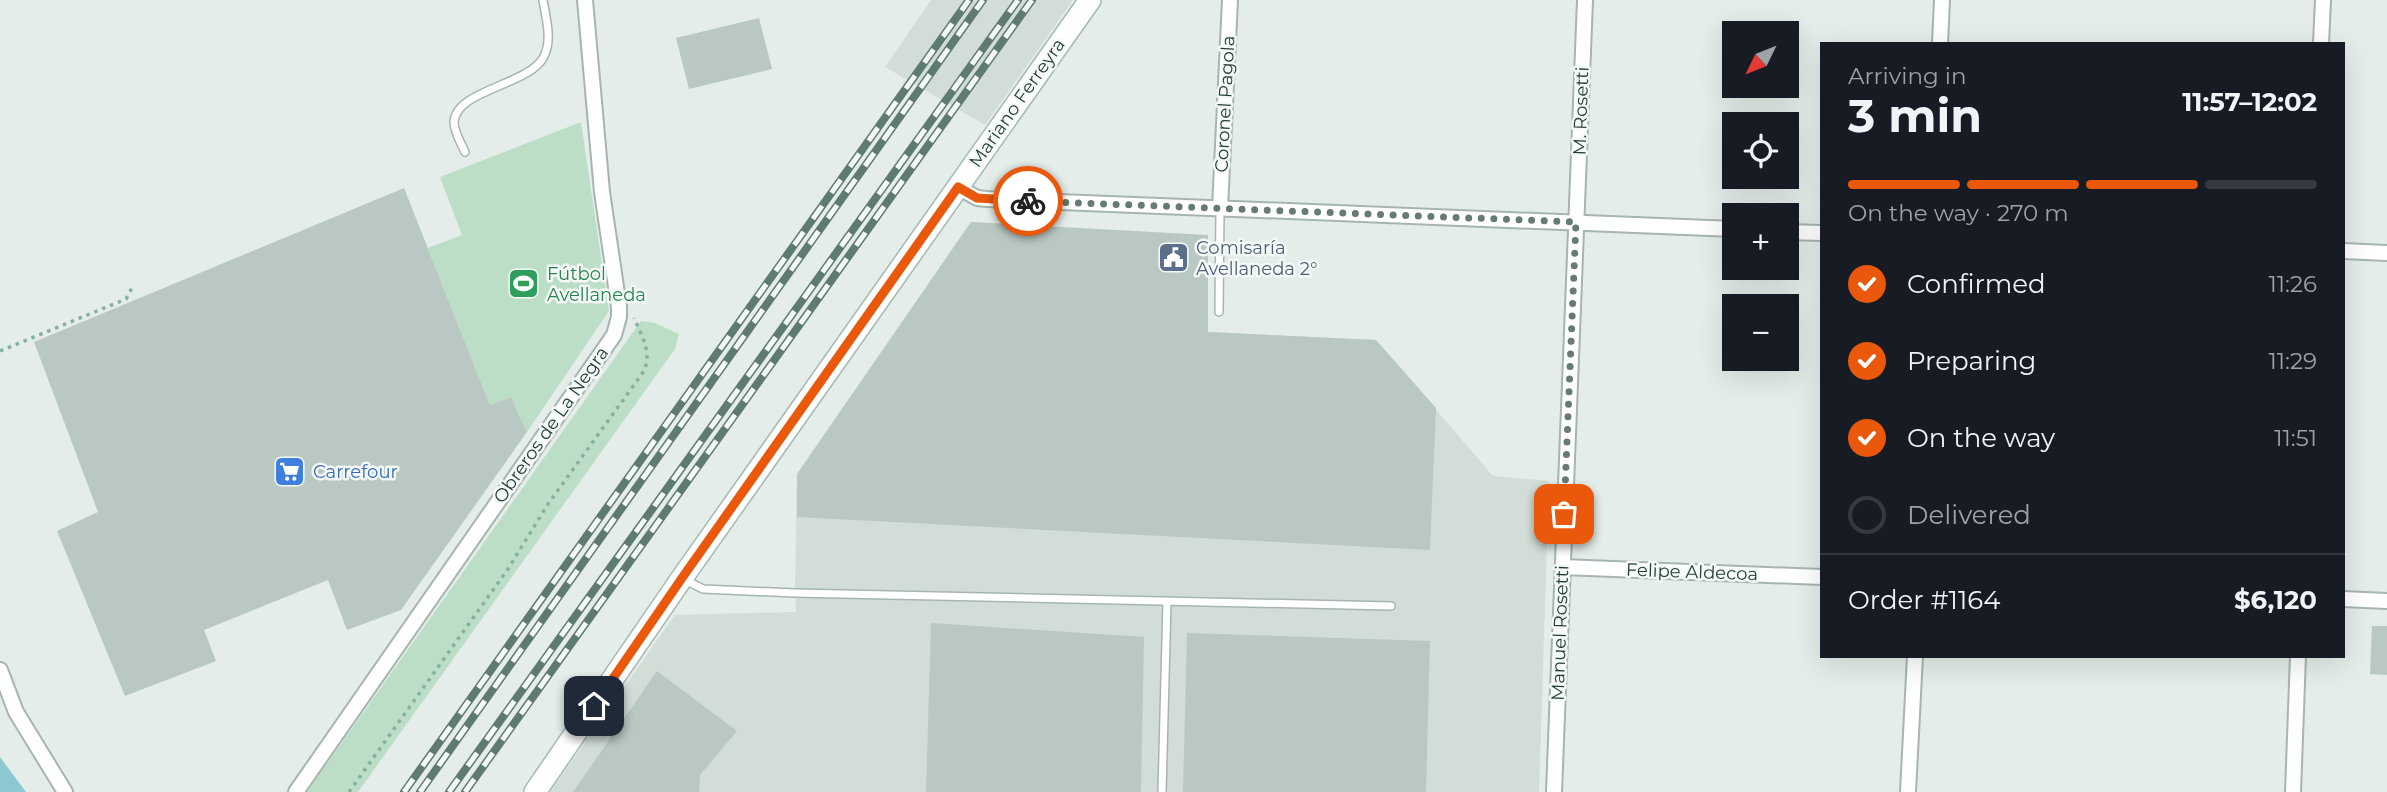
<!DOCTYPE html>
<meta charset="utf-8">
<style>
:root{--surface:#171b24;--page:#20242c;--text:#f1f3f6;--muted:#9ea1a6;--line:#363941;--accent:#ea580c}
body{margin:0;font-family:Montserrat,sans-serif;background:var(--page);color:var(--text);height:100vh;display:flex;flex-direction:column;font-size:26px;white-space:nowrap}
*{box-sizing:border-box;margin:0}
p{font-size:23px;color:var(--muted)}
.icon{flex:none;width:38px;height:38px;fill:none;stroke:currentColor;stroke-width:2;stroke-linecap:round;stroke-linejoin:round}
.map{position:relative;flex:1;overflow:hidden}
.drawer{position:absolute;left:1820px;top:42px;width:525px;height:616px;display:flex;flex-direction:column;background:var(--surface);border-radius:0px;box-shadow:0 7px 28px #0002}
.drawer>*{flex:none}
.needle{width:46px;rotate:227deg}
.tools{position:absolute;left:1722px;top:21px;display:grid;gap:14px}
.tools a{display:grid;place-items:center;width:77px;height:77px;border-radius:0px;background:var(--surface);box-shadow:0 7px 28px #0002;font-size:35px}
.pin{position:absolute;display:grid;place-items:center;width:60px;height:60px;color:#fff;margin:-30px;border-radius:14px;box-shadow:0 4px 10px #0006}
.courier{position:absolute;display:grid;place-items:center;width:70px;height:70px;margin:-35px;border:5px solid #ea580c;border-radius:50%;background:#fff;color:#222;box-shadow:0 2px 9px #0007}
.overview em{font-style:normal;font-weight:700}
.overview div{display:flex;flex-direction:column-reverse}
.overview{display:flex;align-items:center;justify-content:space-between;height:119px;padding:0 28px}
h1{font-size:46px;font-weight:700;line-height:52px}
.bar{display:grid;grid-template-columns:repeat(4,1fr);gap:10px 7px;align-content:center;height:84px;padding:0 28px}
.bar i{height:9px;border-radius:5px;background:var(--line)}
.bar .on{background:var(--accent)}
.bar p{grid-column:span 4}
.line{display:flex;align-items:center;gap:18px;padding:0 28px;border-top:2px solid var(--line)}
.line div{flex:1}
ol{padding:0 28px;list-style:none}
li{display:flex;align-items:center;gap:21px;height:77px}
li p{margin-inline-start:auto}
li .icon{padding:7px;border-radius:50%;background:var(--accent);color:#fff;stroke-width:4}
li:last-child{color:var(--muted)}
li i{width:38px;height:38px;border:4px solid var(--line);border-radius:50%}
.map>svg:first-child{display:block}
.built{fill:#d2ddd8}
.green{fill:#bddec6}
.water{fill:#8dc7d1}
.building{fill:#b9c8c2}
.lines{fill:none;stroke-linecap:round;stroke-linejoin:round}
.lane-casing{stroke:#a6b5b0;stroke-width:10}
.street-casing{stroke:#a6b5b0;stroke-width:18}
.secondary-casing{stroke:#a2b9b1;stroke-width:24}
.path{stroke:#85b0a2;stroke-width:3.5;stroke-dasharray:3.5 5;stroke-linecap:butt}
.lane{stroke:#fff;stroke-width:7}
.street{stroke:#fff;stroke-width:14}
.secondary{stroke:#fff;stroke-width:21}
.rail-casing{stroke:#5e7a72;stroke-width:8}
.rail{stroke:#f4f9f7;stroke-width:5;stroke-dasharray:16;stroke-linecap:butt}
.done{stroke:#677b75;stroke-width:7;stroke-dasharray:0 12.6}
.route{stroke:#ea580c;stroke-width:9}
.labels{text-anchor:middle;stroke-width:5;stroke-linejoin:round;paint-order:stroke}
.street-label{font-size:18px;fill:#233e37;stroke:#f4f9f7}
.service-label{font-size:18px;fill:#4e5e75;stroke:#f4f9f7;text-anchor:start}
.leisure-label{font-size:18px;fill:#27864d;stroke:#f4f9f7;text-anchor:start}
.shop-label{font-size:18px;fill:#366cbe;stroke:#f4f9f7;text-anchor:start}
</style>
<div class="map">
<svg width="2387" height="792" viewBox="0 0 2387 792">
<rect width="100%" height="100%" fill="#e4ede9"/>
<g class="built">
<polygon points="931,0 1073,0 985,125 885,67"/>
<polygon points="971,222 1140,233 1208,332 1376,340 1493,476 1549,481 1539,792 550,792 675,615 796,612 795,593 797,474"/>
</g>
<g class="green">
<polygon points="581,122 609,311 527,432 511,397 490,405 428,248 462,235 440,177"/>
<polygon points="641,321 655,323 679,334 675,349 358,792 307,792"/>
</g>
<polygon class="water" points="0,757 26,792 0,792"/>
<g class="building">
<polygon points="759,18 772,69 689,89 676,38"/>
<polygon points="404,188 490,405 511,397 527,432 401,610 347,630 328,580 204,630 216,661 125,696 57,531 98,512 34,342"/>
<polygon points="971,222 1208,235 1208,332 1376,340 1436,408 1430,550 797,517 797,474"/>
<polygon points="931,623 1144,637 1141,792 926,792"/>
<polygon points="2372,626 2387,626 2387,675 2370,674"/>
<polygon points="1187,633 1430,641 1426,792 1183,792"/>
<polygon points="657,671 737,731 700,775 699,792 573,792"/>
</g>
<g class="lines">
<defs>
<g id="lane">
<path d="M465,152c-4,-9 -11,-20 -11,-30 2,-32 74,-37 89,-64 10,-16 3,-40 0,-58"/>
<polyline points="1219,312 1220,208"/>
<polyline points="685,580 703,589 795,593 1391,606"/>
<polyline points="1162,792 1167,602"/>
</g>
<g id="street">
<polyline points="1940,44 1942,0"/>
<polyline points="2321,44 2323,0"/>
<polyline points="958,187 977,198 987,199 1734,229"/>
<polyline points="1220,208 1230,0"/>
<polyline points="1787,232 1822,233"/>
<polyline points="2343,251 2387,253"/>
<polyline points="1562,567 1822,577"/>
<polyline points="2343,599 2387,601"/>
<polyline points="0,670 16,712 65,792"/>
<polyline points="296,792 614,335 619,317 619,307 602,192 585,0"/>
<polyline points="1554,792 1585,0"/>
<polyline points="1908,792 1915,656"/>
<polyline points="2293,792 2298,656"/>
</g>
<polyline id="secondary" points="535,792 682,578 1090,0"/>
</defs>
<use href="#lane" class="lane-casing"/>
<use href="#street" class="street-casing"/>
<use href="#secondary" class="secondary-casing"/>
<g class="path">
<polyline points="0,351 126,299 133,286"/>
<path d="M349,792l159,-223 40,-65 96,-133c8,-19 -2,-35 -10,-53"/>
</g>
<use href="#lane" class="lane"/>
<use href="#street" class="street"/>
<use href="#secondary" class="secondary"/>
<defs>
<g id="rail">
<polyline points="404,792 969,0"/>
<polyline points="420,792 983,0"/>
<polyline points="449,792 1018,0"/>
<polyline points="465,792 1032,0"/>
</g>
</defs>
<use href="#rail" class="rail-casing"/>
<use href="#rail" class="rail"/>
</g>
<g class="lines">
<polyline class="done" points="1028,201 1576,222 1564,514"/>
<polyline class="route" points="594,706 682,578 958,187 977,198 1028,201"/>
</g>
<defs>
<symbol id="civic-square" viewBox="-11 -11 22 22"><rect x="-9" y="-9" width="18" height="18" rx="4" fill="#5c6f8a" stroke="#f4f9f7"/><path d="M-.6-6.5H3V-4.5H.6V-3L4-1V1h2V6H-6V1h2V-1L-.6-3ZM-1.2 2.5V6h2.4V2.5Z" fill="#fff"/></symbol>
<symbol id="stadium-square" viewBox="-11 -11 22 22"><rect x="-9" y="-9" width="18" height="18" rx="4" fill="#2e9e5b" stroke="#f4f9f7"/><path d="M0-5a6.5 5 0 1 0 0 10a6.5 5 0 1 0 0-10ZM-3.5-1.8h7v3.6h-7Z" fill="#fff"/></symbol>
<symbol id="supermarket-square" viewBox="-11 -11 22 22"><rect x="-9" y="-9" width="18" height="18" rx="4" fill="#3f7fe0" stroke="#f4f9f7"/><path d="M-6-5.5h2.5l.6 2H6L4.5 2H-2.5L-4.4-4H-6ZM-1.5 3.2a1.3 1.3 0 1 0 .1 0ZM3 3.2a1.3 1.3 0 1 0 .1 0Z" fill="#fff"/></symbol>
</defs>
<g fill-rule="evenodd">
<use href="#civic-square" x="1156" y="240" width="35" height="35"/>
<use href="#stadium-square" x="506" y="266" width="35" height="35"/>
<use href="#supermarket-square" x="272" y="454" width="35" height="35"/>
</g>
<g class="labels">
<g class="street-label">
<text transform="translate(1017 103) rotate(-55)" y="6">Mariano Ferreyra</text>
<text transform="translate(1225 104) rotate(-87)" y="6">Coronel Pagola</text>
<text transform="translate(1581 111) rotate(-88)" y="6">M. Rosetti</text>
<text transform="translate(551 425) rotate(-55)" y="6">Obreros de La Negra</text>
<text transform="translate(1692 572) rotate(2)" y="6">Felipe Aldecoa</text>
<text transform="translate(1560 633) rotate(-88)" y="6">Manuel Rosetti</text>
</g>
<g class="service-label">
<text x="1196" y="254">Comisaría<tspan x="1196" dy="21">Avellaneda 2°</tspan></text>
</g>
<g class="leisure-label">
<text x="547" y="280">Fútbol<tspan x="547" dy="21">Avellaneda</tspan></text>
</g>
<g class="shop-label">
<text x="313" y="478">Carrefour</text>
</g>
</g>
</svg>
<div class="tools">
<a><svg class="needle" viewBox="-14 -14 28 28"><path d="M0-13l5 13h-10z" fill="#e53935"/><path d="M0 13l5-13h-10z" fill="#9ea1a6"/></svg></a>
<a><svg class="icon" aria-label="locate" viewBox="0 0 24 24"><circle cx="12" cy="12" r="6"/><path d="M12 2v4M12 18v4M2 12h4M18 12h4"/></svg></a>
<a>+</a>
<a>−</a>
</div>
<div class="pin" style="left:1564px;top:514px;background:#ea580c"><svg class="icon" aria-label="bag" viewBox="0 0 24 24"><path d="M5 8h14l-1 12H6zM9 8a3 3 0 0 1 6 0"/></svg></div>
<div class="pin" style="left:594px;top:706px;background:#1f2937"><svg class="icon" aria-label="home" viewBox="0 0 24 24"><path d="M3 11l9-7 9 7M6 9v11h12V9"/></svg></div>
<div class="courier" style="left:1028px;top:201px"><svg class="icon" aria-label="bike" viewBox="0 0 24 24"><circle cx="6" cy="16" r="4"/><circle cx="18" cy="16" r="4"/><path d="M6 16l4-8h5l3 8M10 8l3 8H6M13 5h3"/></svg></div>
<section class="drawer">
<div class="overview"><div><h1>3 min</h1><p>Arriving in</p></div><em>11:57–12:02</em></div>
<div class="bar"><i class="on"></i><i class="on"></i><i class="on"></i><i></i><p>On the way · 270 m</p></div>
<ol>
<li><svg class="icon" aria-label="check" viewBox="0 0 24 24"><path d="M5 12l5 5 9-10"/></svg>Confirmed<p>11:26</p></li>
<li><svg class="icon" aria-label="check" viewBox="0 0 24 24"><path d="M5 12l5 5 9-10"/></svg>Preparing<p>11:29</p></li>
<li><svg class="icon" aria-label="check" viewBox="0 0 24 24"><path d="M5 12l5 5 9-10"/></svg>On the way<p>11:51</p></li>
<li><i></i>Delivered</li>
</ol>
<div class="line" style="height:91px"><div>Order #1164</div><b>$6,120</b></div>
</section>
</div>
